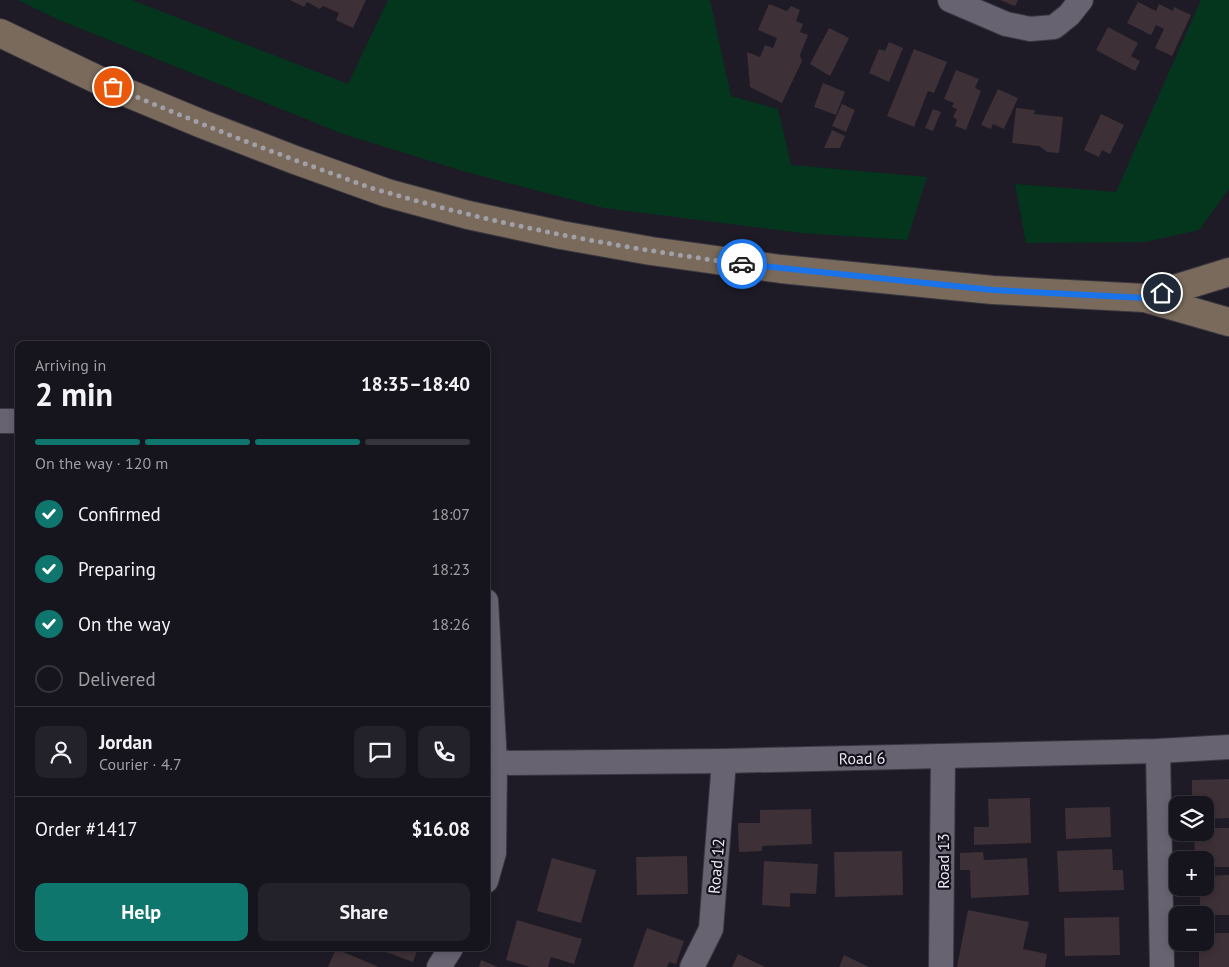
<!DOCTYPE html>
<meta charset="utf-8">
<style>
:root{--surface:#16141c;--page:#232129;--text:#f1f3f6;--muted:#9e9ea3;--line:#35333b;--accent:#0f766e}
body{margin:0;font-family:"PT Sans",sans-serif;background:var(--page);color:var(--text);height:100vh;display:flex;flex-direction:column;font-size:19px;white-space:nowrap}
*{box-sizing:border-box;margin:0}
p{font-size:16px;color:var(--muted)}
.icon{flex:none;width:28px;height:28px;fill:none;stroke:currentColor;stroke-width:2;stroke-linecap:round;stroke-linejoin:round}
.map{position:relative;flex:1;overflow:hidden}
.details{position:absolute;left:15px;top:341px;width:475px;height:610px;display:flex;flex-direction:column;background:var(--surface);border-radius:10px;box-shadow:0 2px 8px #0003,0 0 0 1px var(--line)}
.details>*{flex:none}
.tools{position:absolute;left:1169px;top:796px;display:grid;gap:10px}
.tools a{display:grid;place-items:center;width:45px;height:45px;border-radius:10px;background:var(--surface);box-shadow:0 2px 8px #0003,0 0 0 1px var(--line);font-size:25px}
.pin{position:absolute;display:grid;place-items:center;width:42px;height:42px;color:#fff;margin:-21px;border:2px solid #fff;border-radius:50%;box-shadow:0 1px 5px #0007}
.courier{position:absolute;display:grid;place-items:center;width:50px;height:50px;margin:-25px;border:4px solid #1a73e8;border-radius:50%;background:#fff;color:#222;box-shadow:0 1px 6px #0007}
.head em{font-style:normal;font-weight:800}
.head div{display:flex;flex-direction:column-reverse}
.head{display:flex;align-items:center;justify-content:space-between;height:85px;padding:0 20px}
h1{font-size:32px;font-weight:800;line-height:38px}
.bar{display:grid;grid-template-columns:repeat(4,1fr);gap:8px 5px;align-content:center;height:60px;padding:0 20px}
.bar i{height:6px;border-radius:4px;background:var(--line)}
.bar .on{background:var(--accent)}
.bar p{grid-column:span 4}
.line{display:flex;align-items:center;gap:12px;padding:0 20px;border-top:1px solid var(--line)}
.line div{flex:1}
.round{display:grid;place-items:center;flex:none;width:52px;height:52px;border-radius:10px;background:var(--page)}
ol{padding:0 20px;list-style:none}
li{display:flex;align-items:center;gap:15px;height:55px}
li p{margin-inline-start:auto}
li .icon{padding:5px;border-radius:50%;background:var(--accent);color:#fff;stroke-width:4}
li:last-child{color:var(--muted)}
li i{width:28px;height:28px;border:2px solid var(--line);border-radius:50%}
.action{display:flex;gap:10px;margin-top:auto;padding:10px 20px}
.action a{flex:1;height:58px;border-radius:10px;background:var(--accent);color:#fff;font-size:20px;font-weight:800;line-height:58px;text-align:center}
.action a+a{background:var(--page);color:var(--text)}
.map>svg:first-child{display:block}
.green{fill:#04361d}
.building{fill:#3d3036}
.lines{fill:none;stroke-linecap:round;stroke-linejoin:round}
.minor-casing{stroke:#393740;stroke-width:26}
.secondary-casing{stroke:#393740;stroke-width:30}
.minor{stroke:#676371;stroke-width:24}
.secondary{stroke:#796a5b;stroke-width:28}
.done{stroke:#a19fa8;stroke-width:5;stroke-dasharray:0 9}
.route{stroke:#1a73e8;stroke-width:6}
.labels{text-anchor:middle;stroke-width:4.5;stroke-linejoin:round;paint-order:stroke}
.street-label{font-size:16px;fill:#e8e6ee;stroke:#15111c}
</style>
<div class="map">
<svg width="1229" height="967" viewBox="0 0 1229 967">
<rect width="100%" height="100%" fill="#1e1b26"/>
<g class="green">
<polygon points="18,0 132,0 348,84 388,0 710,0 731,96 778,109 791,165 927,177 907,240 802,233 604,208 466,172 343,134 59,20"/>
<polygon points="1201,0 1229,0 1229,189 1199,230 1145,242 1026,243 1015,184 1116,192"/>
</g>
<g class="building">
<polygon points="290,0 366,0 353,28 336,20 339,13 323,6 320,9 307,2 304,7"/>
<polygon points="1000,0 1018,0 1015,6"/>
<polygon points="1138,2 1156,11 1159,4 1173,11 1174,7 1191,15 1172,56 1155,48 1164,29 1156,25 1151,35 1127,23"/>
<polygon points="769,4 787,11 791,6 800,10 796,21 803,24 800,32 808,35 800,55 802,61 782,103 750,87 747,52 760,57 765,45 773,48 777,38 758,30"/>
<polygon points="1108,27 1138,43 1131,56 1140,61 1135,71 1096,50"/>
<polygon points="829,28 849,38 830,76 810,64"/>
<polygon points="889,42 903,48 889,82 869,73 879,49 885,51"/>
<polygon points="914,49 947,62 934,93 928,91 914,127 887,116"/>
<polygon points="956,70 979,79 975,88 981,91 966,130 955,126 957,120 953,117 957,109 952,107 954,103 944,99"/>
<polygon points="823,83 845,92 836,115 814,107"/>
<polygon points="998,89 1018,98 1004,129 993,124 991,129 981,125"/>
<polygon points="842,104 855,110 846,132 832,126"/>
<polygon points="1016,108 1035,110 1034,114 1063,117 1059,153 1047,152 1039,146 1012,143"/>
<polygon points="933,109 941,112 933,131 925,128"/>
<polygon points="1101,114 1124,125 1110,154 1102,150 1099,157 1084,150"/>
<polygon points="832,130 845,136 840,148 824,148"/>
<polygon points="1229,779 1229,818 1205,819 1205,805 1192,805 1192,780"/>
<polygon points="1030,798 1031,843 974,845 974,827 989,827 988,799"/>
<polygon points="1110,807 1111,837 1066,839 1065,808"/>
<polygon points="811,809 812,844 762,846 762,851 739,852 738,823 760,823 760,810"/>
<polygon points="1205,828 1229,828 1229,867 1205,867 1205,860 1195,860 1194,832 1205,832"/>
<polygon points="1112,849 1113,870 1123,870 1124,890 1059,892 1057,851"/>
<polygon points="902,851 903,895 835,897 834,852"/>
<polygon points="983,852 984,860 1027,858 1029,895 971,898 970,870 960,870 960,853"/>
<polygon points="687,856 688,894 637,895 636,857"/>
<polygon points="552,858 596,870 581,923 537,911"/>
<polygon points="764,861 818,864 816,894 790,893 790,907 762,905"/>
<polygon points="1229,875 1229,915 1200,915 1200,888 1205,888 1205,876"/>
<polygon points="968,910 1029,922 1023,949 1047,954 1045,967 957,967"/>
<polygon points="1119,917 1120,955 1065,956 1064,918"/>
<polygon points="517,920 582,939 574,964 551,957 548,967 530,967 506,960"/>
<polygon points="647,928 684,941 676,964 669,962 667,967 633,967"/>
<polygon points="1205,933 1229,933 1229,967 1199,967 1199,942 1205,942"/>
<polygon points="375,948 418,948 413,962"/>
<polygon points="336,949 379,967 328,967"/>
<polygon points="738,954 765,967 732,967"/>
<polygon points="844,955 869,967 839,967"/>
<polygon points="481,960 498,967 479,967"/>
</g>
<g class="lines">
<defs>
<g id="minor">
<polyline points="950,0 1006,24 1030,29 1054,27 1069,15 1081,0"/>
<polyline points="0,421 19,421"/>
<polyline points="486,601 495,763 494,853 486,881"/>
<polyline points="1158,751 1162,967"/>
<polyline points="495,763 724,761 1158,751 1229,747"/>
<polyline points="439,967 451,948"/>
<polyline points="692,967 711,929 724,761"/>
<polyline points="941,967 943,756"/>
</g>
<g id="secondary">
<polyline points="0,33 113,87 202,124 295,160 387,193 468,215 561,235 651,251 781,269 993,290 1145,298 1229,322"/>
<polyline points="1145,298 1229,272"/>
</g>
</defs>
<use href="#minor" class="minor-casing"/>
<use href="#secondary" class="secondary-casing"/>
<use href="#minor" class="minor"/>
<use href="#secondary" class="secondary"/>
</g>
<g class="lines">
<path class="done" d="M113,87c71,30 142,59 215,85 20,7 40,16 61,21 116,34 234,55 353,71"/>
<polyline class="route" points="742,264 993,290 1145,298 1162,293"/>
</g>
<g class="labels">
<g class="street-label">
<text transform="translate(862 758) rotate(-1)" y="6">Road 6</text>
<text transform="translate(943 861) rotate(-90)" y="6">Road 13</text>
<text transform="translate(716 866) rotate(-85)" y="6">Road 12</text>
</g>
</g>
</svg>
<div class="tools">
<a><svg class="icon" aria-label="layers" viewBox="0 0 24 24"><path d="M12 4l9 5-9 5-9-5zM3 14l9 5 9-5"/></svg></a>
<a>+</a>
<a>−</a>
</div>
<div class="pin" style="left:113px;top:87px;background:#ea580c"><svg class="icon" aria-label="bag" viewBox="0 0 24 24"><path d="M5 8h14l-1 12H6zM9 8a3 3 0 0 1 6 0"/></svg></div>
<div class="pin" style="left:1162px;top:293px;background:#1f2937"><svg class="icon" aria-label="home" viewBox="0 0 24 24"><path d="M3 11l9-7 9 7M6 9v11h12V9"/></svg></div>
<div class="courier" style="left:742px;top:264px"><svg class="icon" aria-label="car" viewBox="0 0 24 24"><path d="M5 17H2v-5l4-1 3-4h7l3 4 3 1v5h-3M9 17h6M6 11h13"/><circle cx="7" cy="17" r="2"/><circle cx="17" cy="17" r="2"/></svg></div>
<section class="details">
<div class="head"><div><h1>2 min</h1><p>Arriving in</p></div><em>18:35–18:40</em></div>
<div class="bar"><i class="on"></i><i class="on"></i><i class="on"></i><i></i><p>On the way · 120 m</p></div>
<ol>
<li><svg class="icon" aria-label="check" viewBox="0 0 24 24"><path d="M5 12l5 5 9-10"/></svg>Confirmed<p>18:07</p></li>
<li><svg class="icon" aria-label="check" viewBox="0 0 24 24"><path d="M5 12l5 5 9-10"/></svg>Preparing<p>18:23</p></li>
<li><svg class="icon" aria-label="check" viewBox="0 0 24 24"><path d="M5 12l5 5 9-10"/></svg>On the way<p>18:26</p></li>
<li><i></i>Delivered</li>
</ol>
<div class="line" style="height:90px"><a class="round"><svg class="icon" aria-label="person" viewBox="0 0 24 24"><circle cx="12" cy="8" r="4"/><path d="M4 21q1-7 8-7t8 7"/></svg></a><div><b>Jordan</b><p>Courier · 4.7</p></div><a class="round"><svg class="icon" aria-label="chat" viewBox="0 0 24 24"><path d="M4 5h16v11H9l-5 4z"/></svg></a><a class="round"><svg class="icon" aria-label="phone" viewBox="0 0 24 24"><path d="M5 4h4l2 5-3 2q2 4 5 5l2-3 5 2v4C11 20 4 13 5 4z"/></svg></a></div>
<div class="line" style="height:65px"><div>Order #1417</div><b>$16.08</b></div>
<div class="action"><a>Help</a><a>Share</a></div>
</section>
</div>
